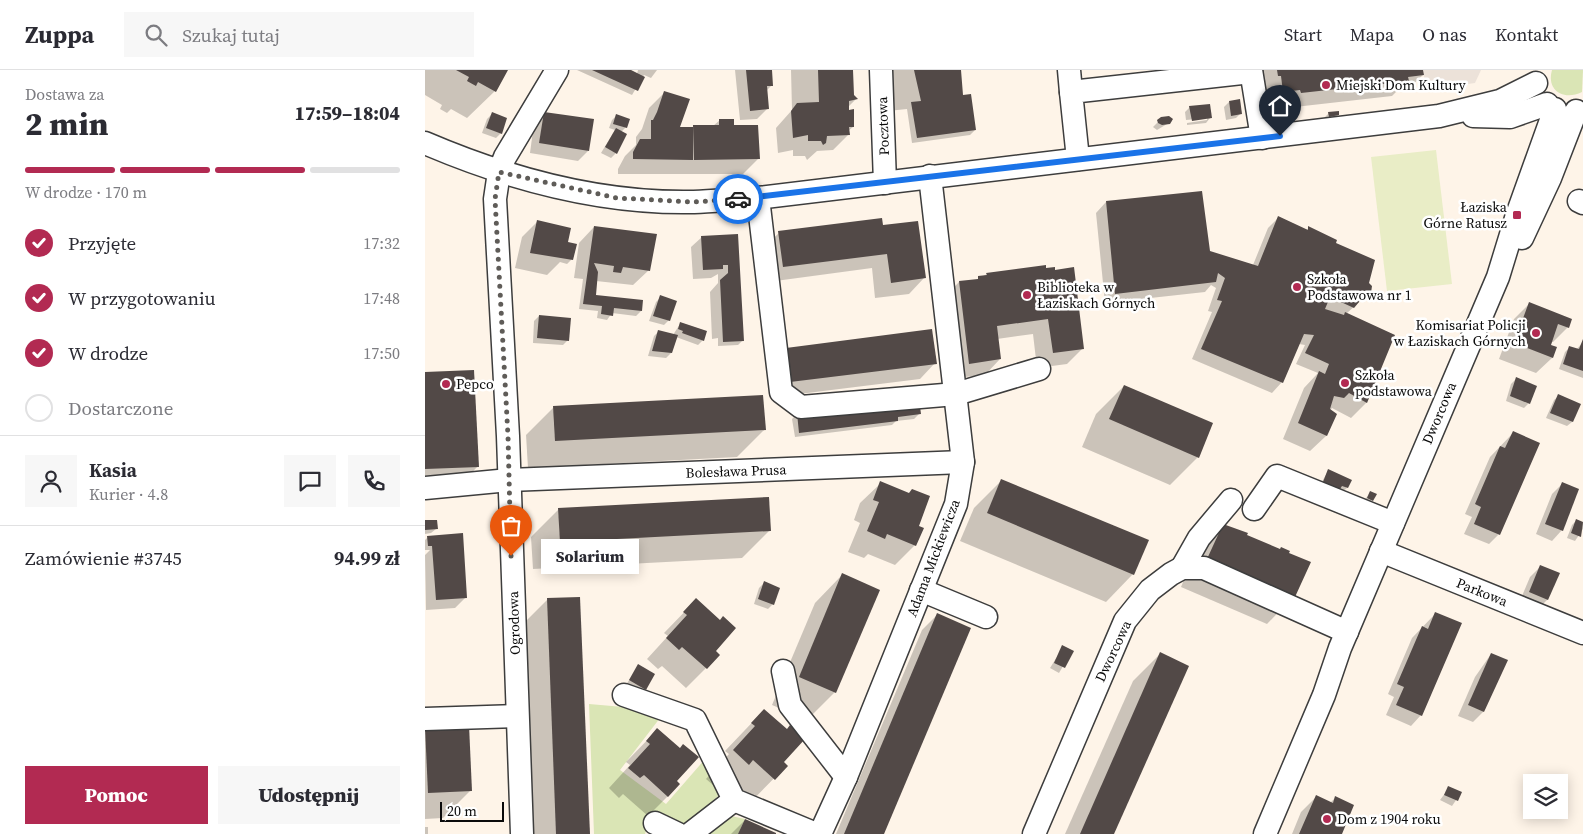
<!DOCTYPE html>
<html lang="pl">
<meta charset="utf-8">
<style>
:root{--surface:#fff;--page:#f7f7f7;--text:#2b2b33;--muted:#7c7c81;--line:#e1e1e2;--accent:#b22a52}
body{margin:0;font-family:"Source Serif 4",serif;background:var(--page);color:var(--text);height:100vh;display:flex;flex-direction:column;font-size:19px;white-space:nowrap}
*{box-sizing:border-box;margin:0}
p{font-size:16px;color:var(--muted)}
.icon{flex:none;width:28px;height:28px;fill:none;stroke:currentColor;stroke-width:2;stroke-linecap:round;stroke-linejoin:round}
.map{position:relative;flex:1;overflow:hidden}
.sheet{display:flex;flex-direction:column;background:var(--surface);width:425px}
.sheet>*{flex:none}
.controls{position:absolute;left:1098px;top:704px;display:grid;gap:10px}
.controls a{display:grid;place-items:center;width:45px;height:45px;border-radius:0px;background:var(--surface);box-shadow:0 2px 12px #0003;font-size:25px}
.scale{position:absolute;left:15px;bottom:12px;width:64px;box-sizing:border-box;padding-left:5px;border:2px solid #0a0a0a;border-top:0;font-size:14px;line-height:18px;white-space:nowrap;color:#0a0a0a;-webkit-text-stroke:4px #fff;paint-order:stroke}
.pin{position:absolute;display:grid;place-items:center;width:42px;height:42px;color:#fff;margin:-51px -21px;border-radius:50% 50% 50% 0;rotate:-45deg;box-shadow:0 0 5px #0007}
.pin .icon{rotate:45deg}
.courier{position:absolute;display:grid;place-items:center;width:50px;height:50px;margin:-25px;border:4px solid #1a73e8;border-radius:50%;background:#fff;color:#222;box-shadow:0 1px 6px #0007}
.bubble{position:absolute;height:35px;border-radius:0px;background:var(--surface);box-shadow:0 2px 12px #0003;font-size:16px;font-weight:800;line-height:35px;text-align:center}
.summary em{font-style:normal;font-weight:800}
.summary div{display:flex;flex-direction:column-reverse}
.summary{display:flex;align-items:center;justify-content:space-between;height:85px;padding:0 25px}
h1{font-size:32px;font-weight:800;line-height:38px}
.bar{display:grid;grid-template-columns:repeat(4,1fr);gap:8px 5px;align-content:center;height:60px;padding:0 25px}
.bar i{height:6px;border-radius:4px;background:var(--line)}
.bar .active{background:var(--accent)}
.bar p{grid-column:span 4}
.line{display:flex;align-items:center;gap:12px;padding:0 25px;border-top:1px solid var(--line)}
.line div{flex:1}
.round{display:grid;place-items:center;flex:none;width:52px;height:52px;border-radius:0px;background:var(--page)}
ol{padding:0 25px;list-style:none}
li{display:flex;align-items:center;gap:15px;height:55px}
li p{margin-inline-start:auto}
li .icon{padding:5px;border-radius:50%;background:var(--accent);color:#fff;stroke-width:4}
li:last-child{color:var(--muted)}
li i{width:28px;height:28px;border:2px solid var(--line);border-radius:50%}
.button{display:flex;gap:10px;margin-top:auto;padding:10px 25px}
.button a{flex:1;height:58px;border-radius:0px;background:var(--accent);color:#fff;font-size:20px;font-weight:800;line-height:58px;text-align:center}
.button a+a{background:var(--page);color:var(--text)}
header{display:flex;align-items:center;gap:30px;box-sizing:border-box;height:70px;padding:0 25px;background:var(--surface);border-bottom:1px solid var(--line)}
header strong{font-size:24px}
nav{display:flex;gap:28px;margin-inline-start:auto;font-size:18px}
.search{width:350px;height:45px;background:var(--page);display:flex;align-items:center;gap:12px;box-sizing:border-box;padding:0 18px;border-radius:0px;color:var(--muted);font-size:19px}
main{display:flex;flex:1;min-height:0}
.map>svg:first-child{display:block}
.green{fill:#dae5b5}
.pitch{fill:#e9edc6}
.plaza{fill:#ece2d9}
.shadow{fill:#0003}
.building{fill:#524947}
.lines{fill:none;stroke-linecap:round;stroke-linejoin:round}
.minor-casing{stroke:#3d3d3d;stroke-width:25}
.minor{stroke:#fff;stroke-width:22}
.done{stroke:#5f5c58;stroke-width:5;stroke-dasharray:0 9}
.route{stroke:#1a73e8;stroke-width:6}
.poi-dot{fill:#b22a52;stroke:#fff;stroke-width:2}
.labels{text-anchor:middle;stroke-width:5;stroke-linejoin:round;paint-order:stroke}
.poi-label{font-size:14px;fill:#0a0a0a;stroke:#fff;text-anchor:start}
.street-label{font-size:14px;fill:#0a0a0a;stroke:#fff}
</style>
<header>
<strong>Zuppa</strong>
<div class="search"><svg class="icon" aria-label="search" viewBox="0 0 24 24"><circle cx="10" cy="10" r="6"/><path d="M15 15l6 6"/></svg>Szukaj tutaj</div>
<nav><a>Start</a><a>Mapa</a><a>O nas</a><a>Kontakt</a></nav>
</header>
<main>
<section class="sheet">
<div class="summary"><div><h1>2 min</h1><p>Dostawa za</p></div><em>17:59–18:04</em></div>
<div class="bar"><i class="active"></i><i class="active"></i><i class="active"></i><i></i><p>W drodze · 170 m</p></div>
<ol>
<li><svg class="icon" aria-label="check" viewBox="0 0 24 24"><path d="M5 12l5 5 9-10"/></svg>Przyjęte<p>17:32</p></li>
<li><svg class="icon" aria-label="check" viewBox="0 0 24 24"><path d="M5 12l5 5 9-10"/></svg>W przygotowaniu<p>17:48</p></li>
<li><svg class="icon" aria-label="check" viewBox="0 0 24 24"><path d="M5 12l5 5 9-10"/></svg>W drodze<p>17:50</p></li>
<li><i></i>Dostarczone</li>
</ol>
<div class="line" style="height:90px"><a class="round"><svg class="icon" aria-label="person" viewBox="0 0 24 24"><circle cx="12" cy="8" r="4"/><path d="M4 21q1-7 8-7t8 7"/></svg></a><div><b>Kasia</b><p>Kurier · 4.8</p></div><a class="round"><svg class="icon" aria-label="chat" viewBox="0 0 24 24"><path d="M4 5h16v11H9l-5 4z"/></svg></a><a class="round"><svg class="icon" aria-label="phone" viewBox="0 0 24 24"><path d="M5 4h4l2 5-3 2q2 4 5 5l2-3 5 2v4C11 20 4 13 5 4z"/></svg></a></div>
<div class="line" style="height:65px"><div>Zamówienie #3745</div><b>94.99 zł</b></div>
<div class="button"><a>Pomoc</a><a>Udostępnij</a></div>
</section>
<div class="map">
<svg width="1158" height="764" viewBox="0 0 1158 764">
<rect width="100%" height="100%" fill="#fef4e8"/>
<g class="green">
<path d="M1127,0h31l-1,22c-18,9 -36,-1 -30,-22z"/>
<polygon points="164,634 210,638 235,648 195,700 241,734 281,688 294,725 262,757 227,742 220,764 169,764"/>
<polygon points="306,746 320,749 313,764 282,764"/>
</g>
<polygon class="pitch" points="1011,80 1027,214 962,221 946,87"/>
<polygon class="plaza" points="998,0 1056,0 1050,13 1001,20"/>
<g class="shadow">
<polygon points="0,0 81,0 70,21 42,48 26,39 22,43 15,39 17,35 0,25"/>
<polygon points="152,0 203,0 212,4 213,0 232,0 226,8 219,5 207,25"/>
<polygon points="310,0 345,0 347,15 341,21 343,38 332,49 315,50"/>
<polygon points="366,0 427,0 428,25 431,29 422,38 428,57 423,61 423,65 408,80 392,81 382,90 380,86 368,86 368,80 353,83 351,58 367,40"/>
<polygon points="458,0 535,0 537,26 550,60 545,65 487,73 482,39 463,41"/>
<polygon points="836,0 997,0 998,5 982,20 971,22 967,26 861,38 860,35 843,37"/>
<polygon points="239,23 253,58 288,56 295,50 308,57 334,88 318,104 193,104 193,99 200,86 211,75 211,67 217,59 224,38"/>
<polygon points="804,32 816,43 811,48 801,50 799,37"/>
<polygon points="765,37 785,48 781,53 762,55 762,53 782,50 782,48 761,50 760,42"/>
<polygon points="120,43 163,81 153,91 105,83 109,53"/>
<polygon points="904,43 913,45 908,50 899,51 899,48"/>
<polygon points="67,44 76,63 71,68 57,63 62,49"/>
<polygon points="192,45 201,57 196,62 191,83 186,88 176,83 190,60 184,58 187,50"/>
<polygon points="747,51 732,60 728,57 733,52"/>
<polygon points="681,132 784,182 828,195 843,158 854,147 881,160 884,158 909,174 943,213 945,222 921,244 969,265 941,333 926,348 907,338 905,341 910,345 901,366 885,381 858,369 879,318 893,303 871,294 880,275 874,274 857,312 847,323 767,289 787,242 783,241 791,218 786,215 780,222 680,233 671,143"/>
<polygon points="113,151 141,173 147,189 142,194 135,192 122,205 90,198 97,167"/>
<polygon points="169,157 224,200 208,215 171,211 169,226 217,232 216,241 211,246 187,243 182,250 172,248 173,241 154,239 158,209 149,208 154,173"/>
<polygon points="457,157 499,208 484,224 450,228 447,198 343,212 338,178 354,163"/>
<polygon points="312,166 318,270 313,275 293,276 293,268 287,269 285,222 293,213 293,204 286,208 268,209 266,177 277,167"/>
<polygon points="620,197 658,278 642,294 612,298 608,264 572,269 575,289 560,305 529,308 519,228 534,212 551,210 562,204"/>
<polygon points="236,227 244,250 239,255 224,251 231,232"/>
<polygon points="1104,234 1143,257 1128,272 1125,272 1124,275 1130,277 1127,288 1111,303 1074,289 1089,249"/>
<polygon points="114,246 143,270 138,275 108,273 109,251"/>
<polygon points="255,254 278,270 273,275 251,267 246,283 241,288 223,286 229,266 234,261 248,265"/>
<polygon points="1158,272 1158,308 1134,299 1140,282 1145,277 1151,280"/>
<polygon points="510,293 495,309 350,327 346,294"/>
<polygon points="0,303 53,396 33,417 0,418"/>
<polygon points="1091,309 1104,333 1099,338 1081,331 1086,314"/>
<polygon points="699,316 773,387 745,415 657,377 671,344"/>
<polygon points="1134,326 1154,335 1147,352 1142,356 1121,348 1129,330"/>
<polygon points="129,337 340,359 312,387 103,398 101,365"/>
<polygon points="372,344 494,344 489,349 471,351 467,355 370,367 367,349"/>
<polygon points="1088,363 1074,464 1064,474 1039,464 1047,447 1040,444 1065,387"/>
<polygon points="903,401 922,418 917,422 894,417"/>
<polygon points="577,410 708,504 681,532 535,471 549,438"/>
<polygon points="456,413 492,456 490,475 470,495 443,484 439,488 423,482 435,453 429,450 435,433"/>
<polygon points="1137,414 1137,460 1127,471 1111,464 1127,424"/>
<polygon points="945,422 947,430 942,435 938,433"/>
<polygon points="134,439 345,460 317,488 108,499 106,467"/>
<polygon points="1152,450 1158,453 1158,459 1150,471 1142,468 1147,455"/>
<polygon points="0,452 11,459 6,463 0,464"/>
<polygon points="798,456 821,465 869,526 842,554 756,517 770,483"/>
<polygon points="3,467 41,527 30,538 1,540 0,485 5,480 0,480 0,470"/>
<polygon points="1115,497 1133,504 1122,530 1112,540 1094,533 1105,507"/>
<polygon points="417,505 410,622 382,650 347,635 390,533"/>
<polygon points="339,513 348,534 343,539 329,534 334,518"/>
<polygon points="123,529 164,764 103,764 95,557"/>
<polygon points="271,530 289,581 281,598 261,618 237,596 233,599 222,589 243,566 239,563"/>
<polygon points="1011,543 996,645 986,656 961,645 969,627 963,624 987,568"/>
<polygon points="512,545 458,764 411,764 497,560"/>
<polygon points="638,577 647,581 634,603 625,598"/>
<polygon points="735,584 688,764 640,764 708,611"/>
<polygon points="1066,584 1058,642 1048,652 1033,646 1050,607"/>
<polygon points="214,596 220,619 215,624 200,616"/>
<polygon points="339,640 357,693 361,696 321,737 295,721 281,709 304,684 300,681"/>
<polygon points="0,659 46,720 18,748 0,749"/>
<polygon points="232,660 250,712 243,726 223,746 198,724 194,728 184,718 205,695 201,692"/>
<polygon points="1024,718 1036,723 1027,736 1015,730"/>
<polygon points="891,727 905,733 910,728 915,764 867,764 876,742"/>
<polygon points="320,750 349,764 306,764"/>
<rect x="0" y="757" width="3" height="7"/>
</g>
<g class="building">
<polygon points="31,0 83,0 71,22 53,12 51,16 42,11 44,7"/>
<polygon points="167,0 206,0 220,7 213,21"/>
<polygon points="321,0 347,0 348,16 342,16 344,39 325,41"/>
<polygon points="393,0 428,0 429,25 433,29 424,31 424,40 429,39 429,57 424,57 425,65 402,66 401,73 398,75 396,71 383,71 383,65 368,68 366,41 372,33 394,32"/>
<polygon points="489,0 536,0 538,25 546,24 551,60 492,68 486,32 496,31"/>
<polygon points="852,0 998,0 999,5 983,7 984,11 876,23 875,20 858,22 856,6 853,6"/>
<polygon points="239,21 265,29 255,57 268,57 268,90 208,89 208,82 215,69 226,69 226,50 228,50 232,42"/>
<polygon points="815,29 817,44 806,46 804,31"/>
<polygon points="785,34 787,48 767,51 764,36"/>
<polygon points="914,41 914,45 904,47 903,42"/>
<polygon points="67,42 82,48 77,64 61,58"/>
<polygon points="119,42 169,49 164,81 114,73"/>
<polygon points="191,44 205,49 202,58 188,54"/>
<polygon points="744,46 748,49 745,54 737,55 733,53 732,50 736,47"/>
<polygon points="294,49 309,49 309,55 333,55 335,89 269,90 268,55 294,55"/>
<polygon points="191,58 202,64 192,84 180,77"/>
<polygon points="777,121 785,181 833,196 853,146 883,160 883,156 912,170 911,173 950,190 944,213 947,216 946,223 939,226 929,238 905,227 900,239 919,245 920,242 970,265 942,333 924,323 919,328 909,326 905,339 912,344 902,366 873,353 894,301 900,304 904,294 880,283 889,265 879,264 858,313 776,279 797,231 792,230 800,208 793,203 791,212 690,224 681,131"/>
<polygon points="457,148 458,155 493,151 501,208 466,213 462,184 358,197 353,161"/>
<polygon points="112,150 146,158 143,172 152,174 148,190 105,183"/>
<polygon points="169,156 232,164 225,201 198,197 196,203 188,202 189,196 169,193 173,202 171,225 218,230 217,241 189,238 188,246 176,244 177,236 158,234"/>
<polygon points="313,164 319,271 298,272 295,210 303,203 303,195 298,195 298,199 278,200 276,166"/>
<polygon points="621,195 621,198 630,197 630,200 649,197 659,279 628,283 623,249 572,256 576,289 544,294 534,211 553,209 553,206 562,205 561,203"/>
<polygon points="235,225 252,231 245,251 228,246"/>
<polygon points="1104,232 1147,249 1144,258 1133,254 1126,275 1132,277 1128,288 1089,273"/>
<polygon points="114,245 146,248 144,271 112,268"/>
<polygon points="255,252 282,261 279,271 257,263 258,261 253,259"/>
<polygon points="507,259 512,294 365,312 361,278"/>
<polygon points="233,260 253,265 247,283 227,281"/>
<polygon points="1158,269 1158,301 1138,294 1144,276 1154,279"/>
<polygon points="49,300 54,397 0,399 0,302"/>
<polygon points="1091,307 1112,316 1105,334 1085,326"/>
<polygon points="699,315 788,353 774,388 684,349"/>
<polygon points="1133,324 1156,334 1148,352 1125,343"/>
<polygon points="338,325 341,360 130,371 128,336"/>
<polygon points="494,329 496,344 473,347 473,351 374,363 372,343"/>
<polygon points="1088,361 1115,373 1075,465 1049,454 1056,437 1050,434 1075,376 1080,378"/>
<polygon points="903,399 927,410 923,418 917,416 915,419 898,412"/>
<polygon points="576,409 724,470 709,505 562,443"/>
<polygon points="455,411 484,423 487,419 505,426 494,456 499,458 491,476 462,464 460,469 442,461 454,432 448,430"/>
<polygon points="1137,412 1154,419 1138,461 1120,454"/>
<polygon points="945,421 952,424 948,431 942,428"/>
<polygon points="344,427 346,461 135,472 133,438"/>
<polygon points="1151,449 1158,452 1156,467 1146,463"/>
<polygon points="0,450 12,450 13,459 0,460"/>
<polygon points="798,454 823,463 822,465 855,479 856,477 865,481 864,483 886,492 870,527 782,489"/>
<polygon points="38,463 42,528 11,530 7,476 3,476 2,466"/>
<polygon points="1115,495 1135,503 1123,530 1104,522"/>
<polygon points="417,503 455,520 411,623 374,607"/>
<polygon points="339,511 355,518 349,535 333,529"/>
<polygon points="155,527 165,764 131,764 122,528"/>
<polygon points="271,528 295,550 298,546 311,558 291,581 295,585 282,599 257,577 254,580 241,568 262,545 258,542"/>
<polygon points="1010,542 1037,553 997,646 971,635 979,617 972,614 997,556 1003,559"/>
<polygon points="512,543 546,558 459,764 419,764"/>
<polygon points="637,575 649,581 640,598 629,593"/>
<polygon points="735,582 764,596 689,764 655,764"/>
<polygon points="1066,583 1083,590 1059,642 1043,635"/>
<polygon points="213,594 230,604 221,620 204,610"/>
<polygon points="339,639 362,659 365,655 380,669 359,692 363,696 350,710 328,690 324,695 308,680 330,656 326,653"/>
<polygon points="44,655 47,721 3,723 0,657"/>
<polygon points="232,658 255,678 258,674 274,687 252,711 255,714 243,727 219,705 215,708 203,698 225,674 221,671"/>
<polygon points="1023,716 1037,722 1033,731 1019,725"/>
<polygon points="891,725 908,733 910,726 929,735 917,764 874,764"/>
<polygon points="320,749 351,763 351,764 313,764"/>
</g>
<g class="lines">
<defs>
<g id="minor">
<polyline points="456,0 460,113"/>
<polyline points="644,0 646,22"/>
<polyline points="826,0 837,68"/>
<polyline points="1048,46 1085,47 1122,34"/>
<path d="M0,73c84,36 177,61 269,59 21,-1 43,-3 64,-4l681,-82 61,-15 36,-18"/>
<polyline points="653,89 646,22 826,2"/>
<polyline points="333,128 356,322 376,337 531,324 614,299"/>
<polyline points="1154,131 1158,133"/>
<polyline points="1097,168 1125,108 1151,41"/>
<polyline points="0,418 84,410 538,392"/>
<polyline points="829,439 852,406 968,453"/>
<polyline points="956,481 1158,563"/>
<polyline points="757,498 774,468 806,430"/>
<polyline points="496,520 561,547"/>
<polyline points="358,601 365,635 421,707"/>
<polyline points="199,625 270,650 309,730 391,764"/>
<polyline points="0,649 92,646"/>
<polyline points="230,753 253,764"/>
<polyline points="97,764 83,366 70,129 74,102 80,87 132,0"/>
<polyline points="265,764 309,730"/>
<polyline points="395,764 421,707 531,434 538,392 505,106"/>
<polyline points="609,764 700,551 725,520 746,504 757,498 779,498 922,562"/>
<polyline points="840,764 899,625 915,578 1073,207 1092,145 1130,39"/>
</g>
</defs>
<use href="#minor" class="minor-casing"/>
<use href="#minor" class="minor"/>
</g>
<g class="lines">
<polyline class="done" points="86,486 83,366 70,129 74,102 192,128 268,132 313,129"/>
<polyline class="route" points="313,129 855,66"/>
</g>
<g class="poi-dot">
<circle cx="901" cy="15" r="5"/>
<rect x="1087" y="140" width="10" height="10" rx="2.5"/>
<circle cx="872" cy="217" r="5"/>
<circle cx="602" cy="225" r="5"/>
<circle cx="1111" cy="263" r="5"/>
<circle cx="920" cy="313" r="5"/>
<circle cx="21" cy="314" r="5"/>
<circle cx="902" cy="749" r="5"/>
</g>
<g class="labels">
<g class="poi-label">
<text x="911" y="20">Miejski Dom Kultury</text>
<text x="1082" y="142" text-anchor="end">Łaziska<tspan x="1082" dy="16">Górne Ratusz</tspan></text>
<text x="882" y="214">Szkoła<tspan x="882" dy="16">Podstawowa nr 1</tspan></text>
<text x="612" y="222">Biblioteka w<tspan x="612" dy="16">Łaziskach Górnych</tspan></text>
<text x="1101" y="260" text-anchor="end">Komisariat Policji<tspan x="1101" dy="16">w Łaziskach Górnych</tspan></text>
<text x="930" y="310">Szkoła<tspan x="930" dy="16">podstawowa</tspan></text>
<text x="31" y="319">Pepco</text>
<text x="912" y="754">Dom z 1904 roku</text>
</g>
<g class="street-label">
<text transform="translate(458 56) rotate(-92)" y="5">Pocztowa</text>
<text transform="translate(1014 343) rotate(-67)" y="5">Dworcowa</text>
<text transform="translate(311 401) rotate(-2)" y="5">Bolesława Prusa</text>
<text transform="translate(508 488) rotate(-69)" y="5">Adama Mickiewicza</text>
<text transform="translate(1057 522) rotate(22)" y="5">Parkowa</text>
<text transform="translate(89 553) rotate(-92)" y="5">Ogrodowa</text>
<text transform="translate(688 581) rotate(-65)" y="5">Dworcowa</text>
</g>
</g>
</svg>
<div class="controls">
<a><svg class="icon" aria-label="layers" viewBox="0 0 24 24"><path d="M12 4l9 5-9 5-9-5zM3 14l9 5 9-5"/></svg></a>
</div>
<div class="scale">20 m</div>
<div class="pin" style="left:86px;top:486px;background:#ea580c"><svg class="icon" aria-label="bag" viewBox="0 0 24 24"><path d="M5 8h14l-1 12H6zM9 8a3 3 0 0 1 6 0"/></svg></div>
<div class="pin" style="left:855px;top:66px;background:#1f2937"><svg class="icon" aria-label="home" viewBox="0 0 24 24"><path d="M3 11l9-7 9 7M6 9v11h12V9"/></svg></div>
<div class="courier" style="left:313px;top:129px"><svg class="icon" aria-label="car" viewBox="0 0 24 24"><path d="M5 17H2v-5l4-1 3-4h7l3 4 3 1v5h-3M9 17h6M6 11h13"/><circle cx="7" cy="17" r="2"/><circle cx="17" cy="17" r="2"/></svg></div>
<div class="bubble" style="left:116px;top:469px;width:98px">Solarium</div>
</div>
</main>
